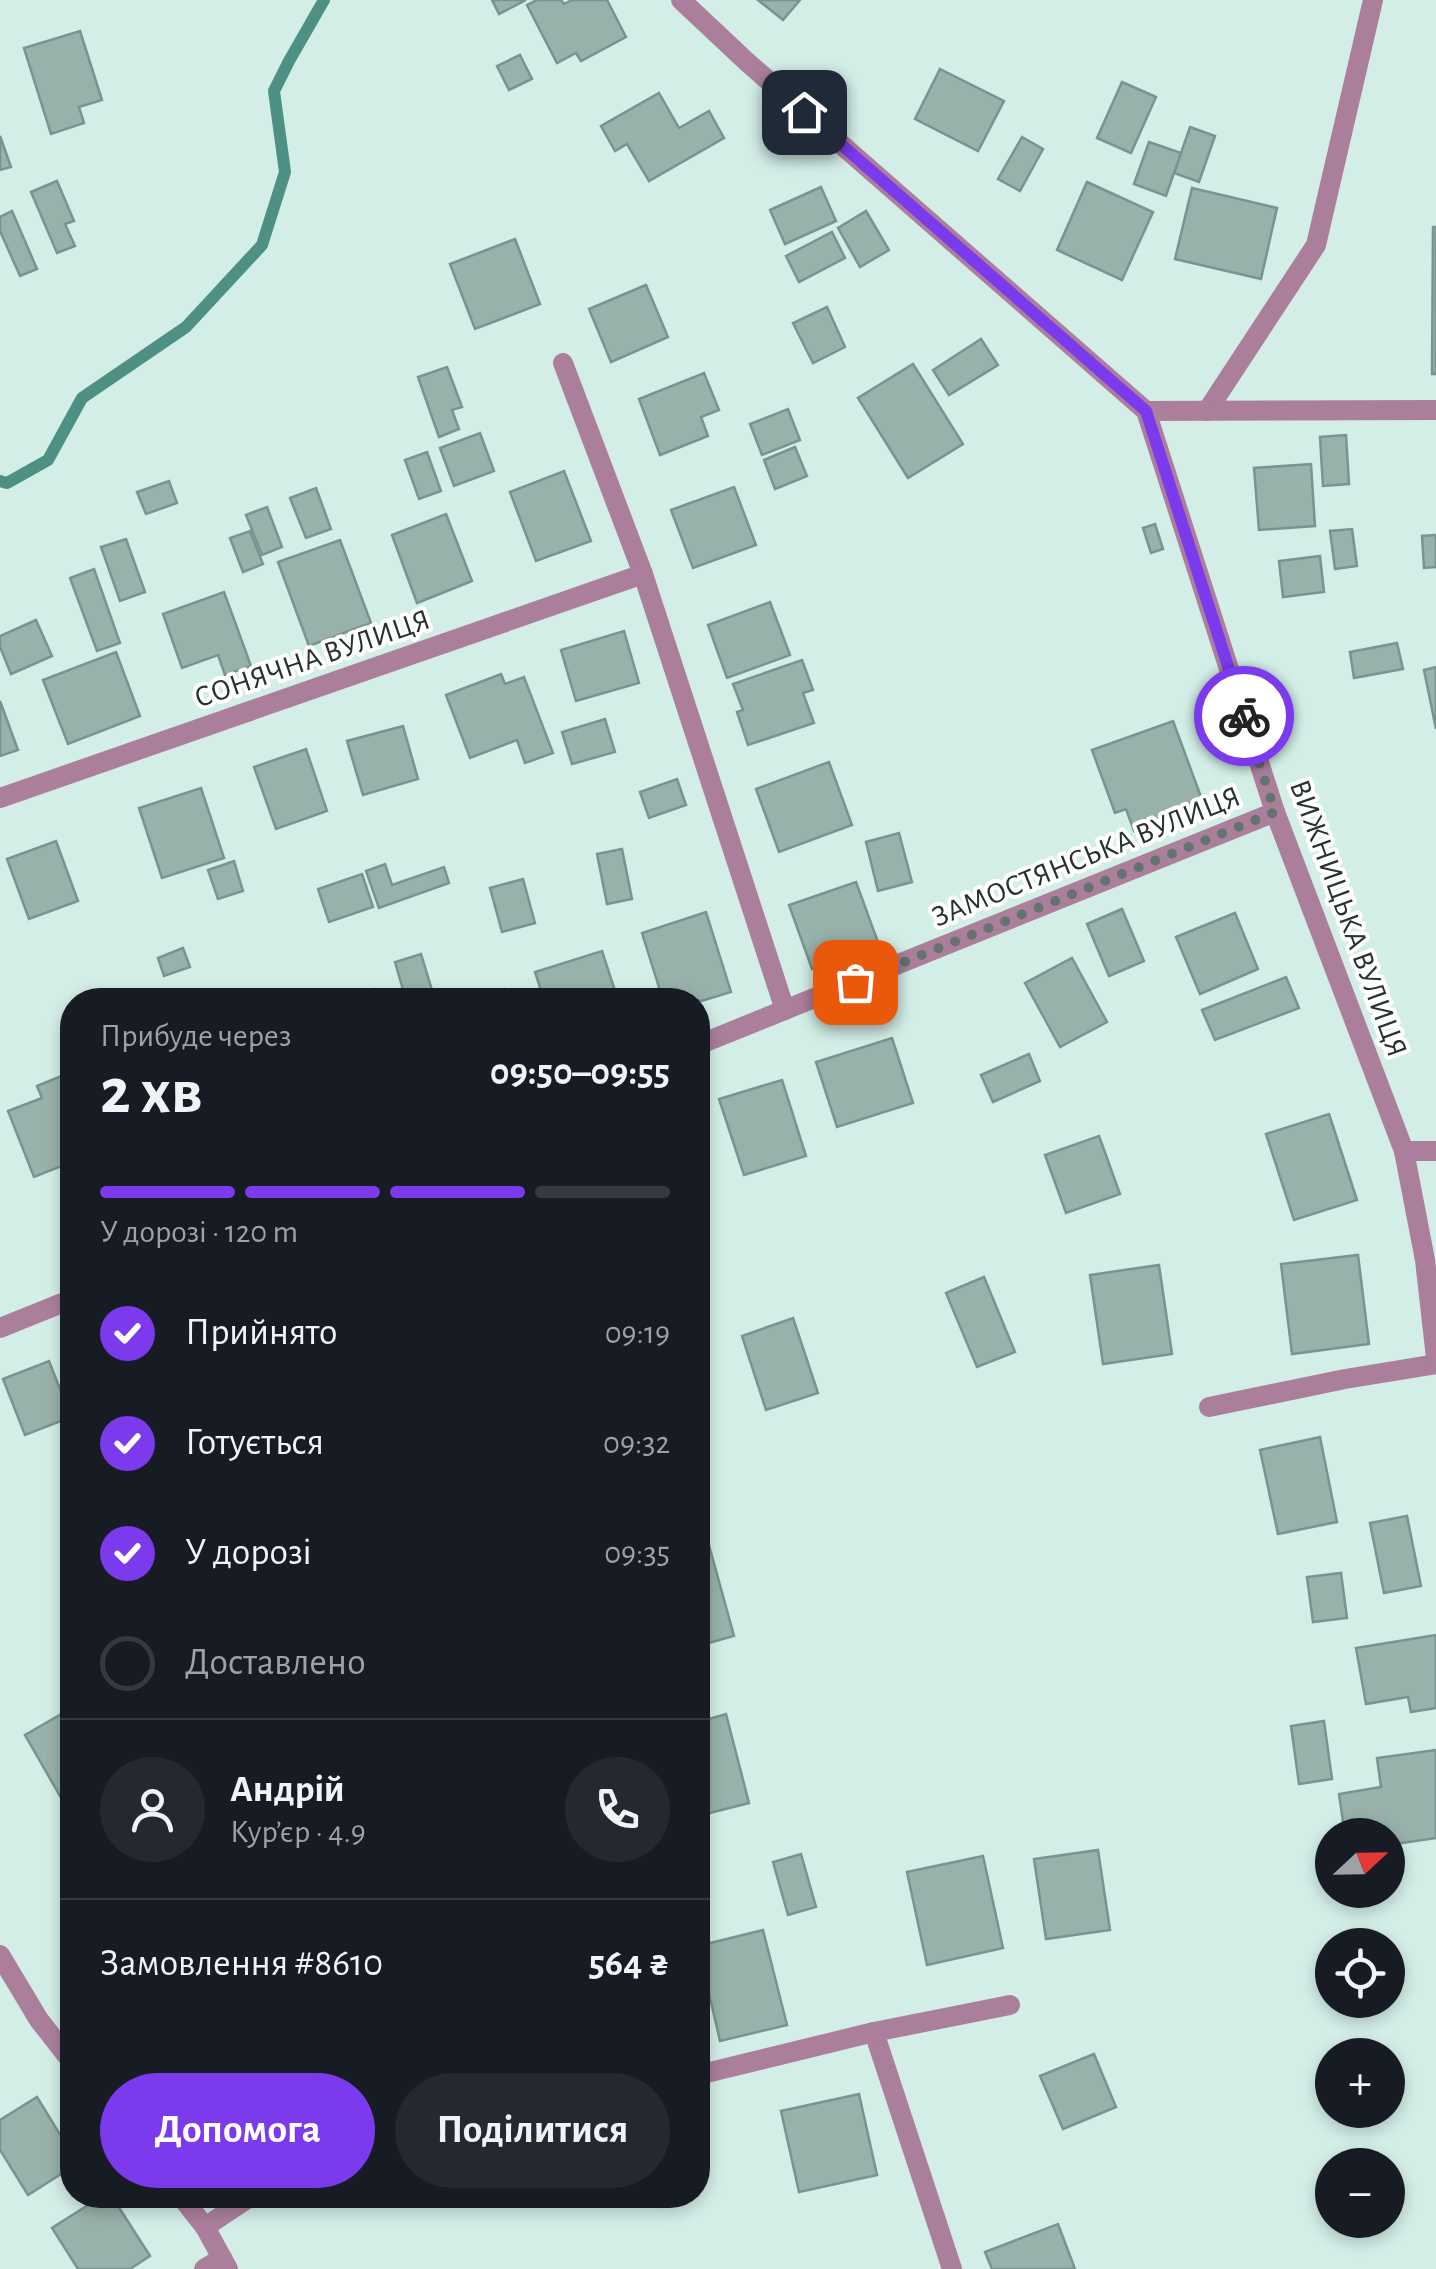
<!DOCTYPE html>
<html lang="uk">
<meta charset="utf-8">
<style>
:root{--surface:#171b24;--page:#242831;--text:#f1f3f6;--muted:#9ea1a6;--line:#363941;--accent:#7c3aed}
body{margin:0;font-family:"Alegreya Sans",sans-serif;background:var(--page);color:var(--text);height:100vh;display:flex;flex-direction:column;font-size:38px;white-space:nowrap}
*{box-sizing:border-box;margin:0}
p{font-size:32px;color:var(--muted)}
.icon{flex:none;width:55px;height:55px;fill:none;stroke:currentColor;stroke-width:2;stroke-linecap:round;stroke-linejoin:round}
.map{position:relative;flex:1;overflow:hidden}
.sheet{position:absolute;left:60px;top:988px;width:650px;height:1220px;display:flex;flex-direction:column;background:var(--surface);border-radius:40px;box-shadow:0 5px 15px #0003}
.sheet>*{flex:none}
.needle{width:65px;rotate:68deg}
.buttons{position:absolute;left:1315px;top:1818px;display:grid;gap:20px}
.buttons a{display:grid;place-items:center;width:90px;height:90px;border-radius:50%;background:var(--surface);box-shadow:0 5px 15px #0003;font-size:50px}
.pin{position:absolute;display:grid;place-items:center;width:85px;height:85px;color:#fff;margin:-42px;border-radius:20px;box-shadow:0 5px 15px #0006}
.courier{position:absolute;display:grid;place-items:center;width:100px;height:100px;margin:-50px;border:8px solid #7c3aed;border-radius:50%;background:#fff;color:#222;box-shadow:0 2px 12px #0007}
.head em{font-style:normal;font-weight:600}
.head div{display:flex;flex-direction:column-reverse}
.head{display:flex;align-items:center;justify-content:space-between;height:170px;padding:0 40px}
h1{font-size:65px;font-weight:600;line-height:75px}
.bar{display:grid;grid-template-columns:repeat(4,1fr);gap:15px 10px;align-content:center;height:120px;padding:0 40px}
.bar i{height:12px;border-radius:8px;background:var(--line)}
.bar .on{background:var(--accent)}
.bar p{grid-column:span 4}
.line{display:flex;align-items:center;gap:25px;padding:0 40px;border-top:2px solid var(--line)}
.line div{flex:1}
.round{display:grid;place-items:center;flex:none;width:105px;height:105px;border-radius:52px;background:var(--page)}
ol{padding:0 40px;list-style:none}
li{display:flex;align-items:center;gap:30px;height:110px}
li p{margin-inline-start:auto}
li .icon{padding:10px;border-radius:50%;background:var(--accent);color:#fff;stroke-width:4}
li:last-child{color:var(--muted)}
li i{width:55px;height:55px;border:5px solid var(--line);border-radius:50%}
.cta{display:flex;gap:20px;margin-top:auto;padding:20px 40px}
.cta a{flex:1;height:115px;border-radius:60px;background:var(--accent);color:#fff;font-size:40px;font-weight:600;line-height:115px;text-align:center}
.cta a+a{background:var(--page);color:var(--text)}
.map>svg:first-child{display:block}
.lines{fill:none;stroke-linecap:round;stroke-linejoin:round}
.stream{stroke:#4e9084;stroke-width:12}
.building{fill:#98b1ab;stroke:#7a938e;stroke-width:2.5}
.service{stroke:#ab7f9c;stroke-width:20}
.minor{stroke:#ab7f9c;stroke-width:20}
.done{stroke:#63736f;stroke-width:10;stroke-dasharray:0 18}
.route{stroke:#7c3aed;stroke-width:12}
.labels{text-anchor:middle;stroke-width:8;stroke-linejoin:round;paint-order:stroke}
.street-label{font-size:30px;fill:#27312f;stroke:#fff}
</style>
<div class="map">
<svg width="1436" height="2269" viewBox="0 0 1436 2269">
<rect width="100%" height="100%" fill="#d3ede7"/>
<g class="lines">
<polyline class="stream" points="0,481 7,483 48,460 82,398 186,327 262,245 285,172 274,91 289,61 324,0"/>
</g>
<g class="building">
<polygon points="492,0 526,0 499,14"/>
<polygon points="537,0 561,0 564,4 572,0 607,0 626,37 581,61 576,53 557,63 527,5"/>
<polygon points="758,0 800,0 783,20"/>
<polygon points="80,31 102,100 79,107 84,123 51,134 24,48"/>
<polygon points="520,55 532,79 509,90 497,66"/>
<polygon points="940,69 1004,101 978,151 915,119"/>
<polygon points="1122,82 1156,97 1131,153 1097,138"/>
<polygon points="659,93 679,128 709,111 724,138 649,181 627,144 615,151 601,126"/>
<polygon points="1190,127 1215,136 1199,182 1174,173"/>
<polygon points="0,136 11,167 0,170"/>
<polygon points="1022,137 1043,149 1020,191 998,179"/>
<polygon points="1149,142 1181,153 1166,196 1134,184"/>
<polygon points="57,181 74,221 65,224 75,246 57,253 31,192"/>
<polygon points="1087,182 1153,212 1122,280 1057,250"/>
<polygon points="821,187 836,221 785,244 770,210"/>
<polygon points="1192,188 1277,208 1261,279 1175,259"/>
<polygon points="12,211 37,269 20,276 0,231 0,217"/>
<polygon points="866,211 889,250 860,267 838,228"/>
<polygon points="1433,227 1436,227 1436,374 1432,374"/>
<polygon points="832,232 845,258 799,282 786,256"/>
<polygon points="515,239 540,304 475,329 450,264"/>
<polygon points="646,285 668,337 611,362 589,309"/>
<polygon points="827,307 845,347 813,363 793,323"/>
<polygon points="981,339 998,365 949,395 933,370"/>
<polygon points="913,364 963,444 908,478 858,398"/>
<polygon points="447,367 462,407 452,410 459,429 439,437 418,377"/>
<polygon points="704,373 719,410 701,417 708,436 660,455 639,399"/>
<polygon points="788,409 800,440 762,455 750,424"/>
<polygon points="480,433 494,471 454,486 440,448"/>
<polygon points="1346,435 1349,484 1323,486 1320,437"/>
<polygon points="795,447 807,476 775,489 764,460"/>
<polygon points="427,452 441,491 419,499 405,460"/>
<polygon points="1311,464 1315,526 1259,530 1254,468"/>
<polygon points="564,471 591,541 536,561 510,492"/>
<polygon points="169,481 177,503 146,514 137,492"/>
<polygon points="734,487 756,545 693,568 671,510"/>
<polygon points="316,488 331,529 306,538 290,498"/>
<polygon points="267,507 282,547 262,555 246,515"/>
<polygon points="446,514 472,581 417,603 392,535"/>
<polygon points="1155,524 1163,549 1151,553 1143,528"/>
<polygon points="1352,529 1357,566 1335,569 1330,531"/>
<polygon points="250,531 263,564 243,572 230,538"/>
<polygon points="1436,535 1436,567 1424,568 1422,536"/>
<polygon points="126,539 145,592 120,601 101,547"/>
<polygon points="340,540 371,623 309,646 278,562"/>
<polygon points="1320,556 1324,592 1283,597 1279,561"/>
<polygon points="94,569 120,643 97,651 70,578"/>
<polygon points="224,592 251,666 225,675 218,655 182,668 163,614"/>
<polygon points="770,602 790,655 727,678 708,625"/>
<polygon points="36,620 52,656 11,674 0,647 0,636"/>
<polygon points="624,631 639,683 576,701 561,650"/>
<polygon points="1397,643 1403,669 1354,678 1350,652"/>
<polygon points="116,652 140,716 68,744 43,680"/>
<polygon points="802,660 813,690 803,693 814,723 748,745 737,712 743,710 733,684"/>
<polygon points="1436,667 1436,729 1424,670"/>
<polygon points="501,674 505,684 524,677 553,753 525,763 517,740 470,758 446,695"/>
<polygon points="0,701 18,750 0,756"/>
<polygon points="605,719 615,752 572,764 562,732"/>
<polygon points="1173,721 1204,805 1134,831 1126,809 1115,813 1092,750"/>
<polygon points="403,726 418,779 363,795 347,741"/>
<polygon points="306,749 327,811 276,829 254,767"/>
<polygon points="829,762 852,825 779,852 756,789"/>
<polygon points="677,779 686,805 649,818 640,792"/>
<polygon points="201,788 224,858 162,878 139,808"/>
<polygon points="899,833 912,882 878,891 866,842"/>
<polygon points="56,841 78,901 29,919 7,859"/>
<polygon points="622,849 632,899 607,904 597,854"/>
<polygon points="234,861 243,891 218,899 208,870"/>
<polygon points="385,864 392,885 444,867 449,883 379,908 366,871"/>
<polygon points="362,874 373,907 329,922 318,889"/>
<polygon points="523,879 535,923 502,932 490,888"/>
<polygon points="856,882 879,945 812,969 789,905"/>
<polygon points="1122,909 1144,961 1109,976 1087,924"/>
<polygon points="706,912 731,992 698,1002 698,1000 663,1000 642,933"/>
<polygon points="1235,913 1258,969 1200,994 1176,937"/>
<polygon points="183,948 190,967 164,976 158,958"/>
<polygon points="602,951 618,1000 544,1000 535,972"/>
<polygon points="421,954 435,1000 406,1000 395,962"/>
<polygon points="1072,958 1107,1022 1060,1047 1025,983"/>
<polygon points="1286,977 1299,1008 1215,1040 1202,1010"/>
<polygon points="374,989 378,1000 341,1000"/>
<polygon points="504,989 508,1000 469,1000"/>
<polygon points="892,1038 913,1103 837,1127 816,1062"/>
<polygon points="1029,1054 1040,1081 993,1102 981,1075"/>
<polygon points="64,1075 72,1096 72,1162 34,1177 8,1111 42,1098 37,1086"/>
<polygon points="782,1080 806,1156 744,1175 719,1099"/>
<polygon points="1329,1114 1357,1200 1294,1220 1266,1134"/>
<polygon points="1099,1136 1120,1194 1066,1213 1045,1155"/>
<polygon points="1358,1255 1369,1344 1292,1354 1281,1264"/>
<polygon points="1159,1265 1172,1354 1103,1364 1090,1275"/>
<polygon points="984,1277 1015,1352 977,1367 946,1293"/>
<polygon points="793,1318 818,1393 766,1410 742,1336"/>
<polygon points="49,1361 71,1417 25,1435 3,1379"/>
<polygon points="1320,1437 1337,1522 1278,1534 1260,1450"/>
<polygon points="1407,1516 1421,1586 1384,1593 1370,1523"/>
<polygon points="707,1538 734,1636 698,1646 698,1540"/>
<polygon points="1341,1573 1347,1618 1313,1622 1307,1577"/>
<polygon points="1436,1635 1436,1708 1411,1712 1408,1697 1366,1704 1356,1648"/>
<polygon points="72,1708 72,1817 25,1735"/>
<polygon points="726,1714 749,1803 702,1815 698,1797 698,1722"/>
<polygon points="1324,1721 1332,1779 1299,1784 1291,1726"/>
<polygon points="1436,1750 1436,1838 1388,1845 1388,1835 1345,1835 1339,1794 1381,1787 1377,1758"/>
<polygon points="1098,1850 1110,1930 1046,1939 1034,1859"/>
<polygon points="801,1854 816,1907 788,1915 773,1862"/>
<polygon points="983,1856 1003,1948 927,1965 907,1872"/>
<polygon points="763,1930 787,2025 720,2041 698,1946"/>
<polygon points="1094,2054 1116,2107 1063,2129 1040,2076"/>
<polygon points="859,2094 877,2175 799,2192 781,2111"/>
<polygon points="37,2097 72,2154 72,2167 28,2195 0,2150 0,2120"/>
<polygon points="104,2195 111,2195 150,2256 130,2269 78,2269 52,2228"/>
<polygon points="1058,2224 1075,2269 992,2269 985,2252"/>
</g>
<g class="lines">
<g class="service">
<polyline points="1207,411 1316,245 1373,0"/>
<polyline points="1209,1407 1345,1379 1436,1364"/>
</g>
<g class="minor">
<polyline points="681,0 747,62 1146,411 1275,812 1404,1151 1425,1260 1436,1358"/>
<polyline points="563,363 643,574"/>
<polyline points="1146,411 1436,410"/>
<polyline points="0,798 643,574 785,1010"/>
<polyline points="698,1045 1275,812"/>
<polyline points="1404,1151 1436,1151"/>
<polyline points="0,1328 72,1299"/>
<polyline points="0,1955 39,2020 72,2062"/>
<polyline points="874,2032 952,2269"/>
<polyline points="698,2075 874,2032 1010,2005"/>
<polyline points="180,2195 205,2227 228,2269"/>
<polyline points="205,2227 253,2195"/>
<polyline points="204,2269 222,2258"/>
</g>
</g>
<g class="lines">
<polyline class="done" points="855,982 1275,812 1244,716"/>
<polyline class="route" points="804,112 1146,411 1244,716"/>
</g>
<g class="labels">
<g class="street-label">
<text transform="translate(312 658) rotate(-19)" y="10">СОНЯЧНА ВУЛИЦЯ</text>
<text transform="translate(1086 856) rotate(-22)" y="10">ЗАМОСТЯНСЬКА ВУЛИЦЯ</text>
<text transform="translate(1349 918) rotate(70)" y="10">ВИЖНИЦЬКА ВУЛИЦЯ</text>
</g>
</g>
</svg>
<div class="buttons">
<a><svg class="needle" viewBox="-14 -14 28 28"><path d="M0-13l5 13h-10z" fill="#e53935"/><path d="M0 13l5-13h-10z" fill="#9ea1a6"/></svg></a>
<a><svg class="icon" aria-label="locate" viewBox="0 0 24 24"><circle cx="12" cy="12" r="6"/><path d="M12 2v4M12 18v4M2 12h4M18 12h4"/></svg></a>
<a>+</a>
<a>−</a>
</div>
<div class="pin" style="left:855px;top:982px;background:#ea580c"><svg class="icon" aria-label="bag" viewBox="0 0 24 24"><path d="M5 8h14l-1 12H6zM9 8a3 3 0 0 1 6 0"/></svg></div>
<div class="pin" style="left:804px;top:112px;background:#1f2937"><svg class="icon" aria-label="home" viewBox="0 0 24 24"><path d="M3 11l9-7 9 7M6 9v11h12V9"/></svg></div>
<div class="courier" style="left:1244px;top:716px"><svg class="icon" aria-label="bike" viewBox="0 0 24 24"><circle cx="6" cy="16" r="4"/><circle cx="18" cy="16" r="4"/><path d="M6 16l4-8h5l3 8M10 8l3 8H6M13 5h3"/></svg></div>
<section class="sheet">
<div class="head"><div><h1>2 хв</h1><p>Прибуде через</p></div><em>09:50–09:55</em></div>
<div class="bar"><i class="on"></i><i class="on"></i><i class="on"></i><i></i><p>У дорозі · 120 m</p></div>
<ol>
<li><svg class="icon" aria-label="check" viewBox="0 0 24 24"><path d="M5 12l5 5 9-10"/></svg>Прийнято<p>09:19</p></li>
<li><svg class="icon" aria-label="check" viewBox="0 0 24 24"><path d="M5 12l5 5 9-10"/></svg>Готується<p>09:32</p></li>
<li><svg class="icon" aria-label="check" viewBox="0 0 24 24"><path d="M5 12l5 5 9-10"/></svg>У дорозі<p>09:35</p></li>
<li><i></i>Доставлено</li>
</ol>
<div class="line" style="height:180px"><a class="round"><svg class="icon" aria-label="person" viewBox="0 0 24 24"><circle cx="12" cy="8" r="4"/><path d="M4 21q1-7 8-7t8 7"/></svg></a><div><b>Андрій</b><p>Кур’єр · 4.9</p></div><a class="round"><svg class="icon" aria-label="phone" viewBox="0 0 24 24"><path d="M5 4h4l2 5-3 2q2 4 5 5l2-3 5 2v4C11 20 4 13 5 4z"/></svg></a></div>
<div class="line" style="height:130px"><div>Замовлення #8610</div><b>564 ₴</b></div>
<div class="cta"><a>Допомога</a><a>Поділитися</a></div>
</section>
</div>
